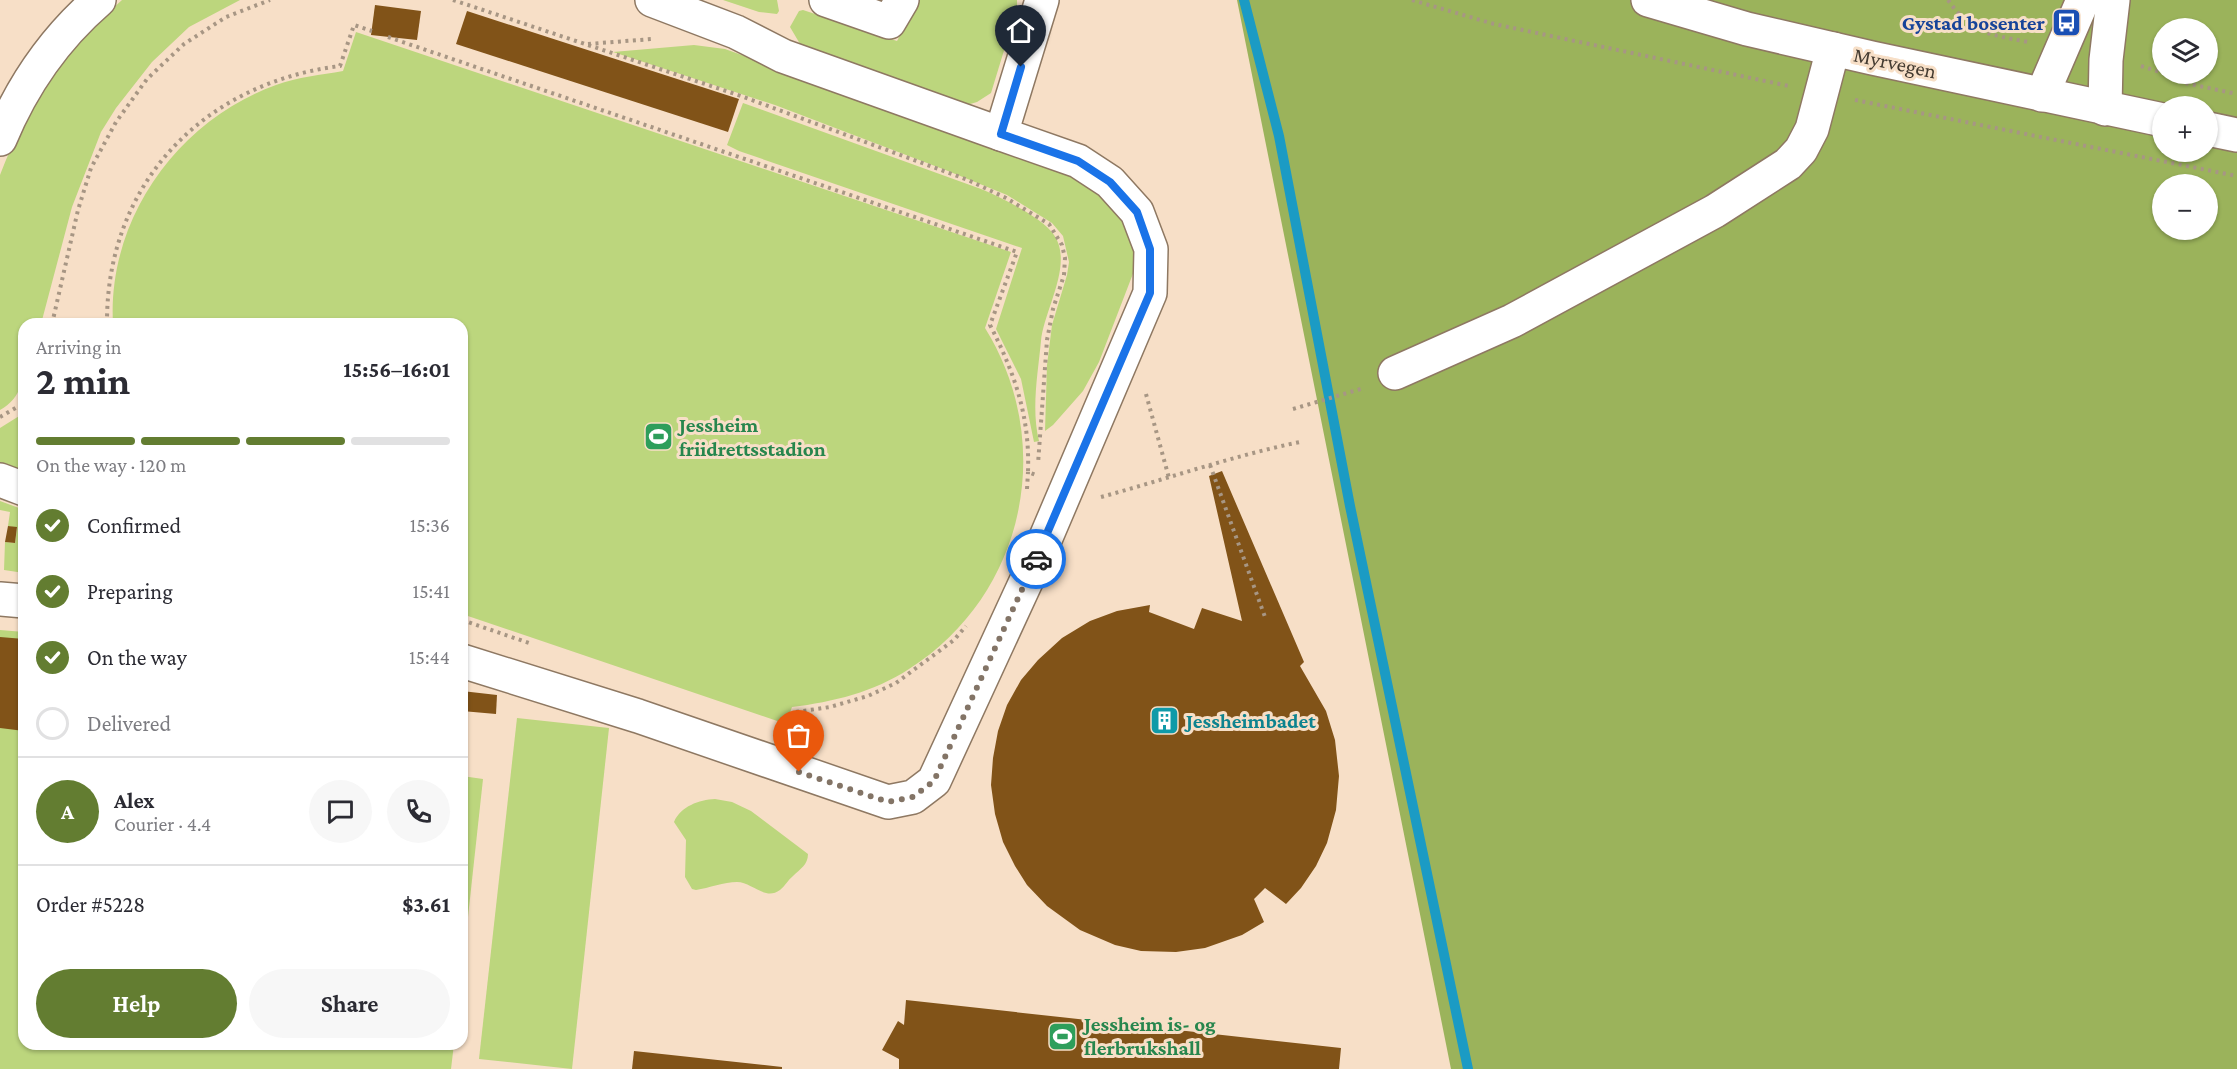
<!DOCTYPE html>
<meta charset="utf-8">
<style>
:root{--surface:#fff;--page:#f7f7f7;--text:#2b2b33;--muted:#7c7c81;--line:#e1e1e2;--accent:#637d31}
body{margin:0;font-family:"Crimson Pro",serif;background:var(--page);color:var(--text);height:100vh;display:flex;flex-direction:column;font-size:22px;white-space:nowrap}
*{box-sizing:border-box;margin:0}
p{font-size:20px;color:var(--muted)}
.icon{flex:none;width:33px;height:33px;fill:none;stroke:currentColor;stroke-width:2;stroke-linecap:round;stroke-linejoin:round}
.map{position:relative;flex:1;overflow:hidden}
.details{position:absolute;left:18px;top:318px;width:450px;height:732px;display:flex;flex-direction:column;background:var(--surface);border-radius:18px;box-shadow:0 2px 4px #0004}
.details>*{flex:none}
.fabs{position:absolute;left:2152px;top:18px;display:grid;gap:12px}
.fabs a{display:grid;place-items:center;width:66px;height:66px;border-radius:50%;background:var(--surface);box-shadow:0 2px 4px #0004;font-size:30px}
.pin{position:absolute;display:grid;place-items:center;width:51px;height:51px;color:#fff;margin:-62px -26px;border-radius:50% 50% 50% 0;rotate:-45deg;box-shadow:0 0 6px #0007}
.pin .icon{rotate:45deg}
.courier{position:absolute;display:grid;place-items:center;width:60px;height:60px;margin:-30px;border:4px solid #1a73e8;border-radius:50%;background:#fff;color:#222;box-shadow:0 2px 8px #0007}
.overview em{font-style:normal;font-weight:700}
.overview div{display:flex;flex-direction:column-reverse}
.overview{display:flex;align-items:center;justify-content:space-between;height:102px;padding:0 18px}
h1{font-size:39px;font-weight:700;line-height:45px}
.bar{display:grid;grid-template-columns:repeat(4,1fr);gap:9px 6px;align-content:center;height:72px;padding:0 18px}
.bar i{height:8px;border-radius:4px;background:var(--line)}
.bar .selected{background:var(--accent)}
.bar p{grid-column:span 4}
.line{display:flex;align-items:center;gap:15px;padding:0 18px;border-top:2px solid var(--line)}
.line div{flex:1}
.round{display:grid;place-items:center;flex:none;width:63px;height:63px;border-radius:32px;background:var(--page)}
ol{padding:0 18px;list-style:none}
li{display:flex;align-items:center;gap:18px;height:66px}
li p{margin-inline-start:auto}
li .icon{padding:6px;border-radius:50%;background:var(--accent);color:#fff;stroke-width:4}
li:last-child{color:var(--muted)}
li i{width:33px;height:33px;border:3px solid var(--line);border-radius:50%}
.button{display:flex;gap:12px;margin-top:auto;padding:12px 18px}
.button a{flex:1;height:69px;border-radius:36px;background:var(--accent);color:#fff;font-size:24px;font-weight:700;line-height:69px;text-align:center}
.button a+a{background:var(--page);color:var(--text)}
.map>svg:first-child{display:block}
.green{fill:#bcd67d}
.forest{fill:#9bb35b;fill-rule:evenodd}
.lines{fill:none;stroke-linecap:round;stroke-linejoin:round}
.stream{stroke:#1b9bc4;stroke-width:10}
.building{fill:#815318}
.minor-casing{stroke:#8e7862;stroke-width:36}
.path{stroke:#a79684;stroke-width:4;stroke-dasharray:3 4.5;stroke-linecap:butt}
.minor{stroke:#fff;stroke-width:33}
.done{stroke:#837466;stroke-width:6;stroke-dasharray:0 10.8}
.route{stroke:#1a73e8;stroke-width:8}
.labels{text-anchor:middle;stroke-width:6;stroke-linejoin:round;paint-order:stroke}
.transit-label{font-size:21px;font-weight:bold;fill:#164399;stroke:#f7dfc7;text-anchor:end}
.street-label{font-size:21px;fill:#443b31;stroke:#f7dfc7}
.leisure-label{font-size:21px;font-weight:bold;fill:#27864d;stroke:#f7dfc7;text-anchor:start}
.culture-label{font-size:21px;font-weight:bold;fill:#0d838f;stroke:#f7dfc7;text-anchor:start}
</style>
<div class="map">
<svg width="2237" height="1069" viewBox="0 0 2237 1069">
<rect width="100%" height="100%" fill="#f7dfc7"/>
<g class="green">
<path d="M122,0h118l-51,27 -37,35 -36,46 -15,24 -29,75 -31,117h-17c0,30 8,69 -24,86v-235c14,-37 33,-73 56,-105 17,-26 43,-49 66,-70z"/>
<polygon points="723,0 777,0 779,11 777,14 759,12"/>
<polygon points="919,0 1017,0 1017,8 991,93 977,102 960,107 803,49 790,27 799,11 803,10 897,41"/>
<path d="M356,32l655,220 -26,76c72,116 40,267 -76,341 -35,23 -76,33 -117,38l-6,17 -324,-110v-290h-349c-6,-105 65,-204 163,-239 22,-8 45,-10 67,-14z"/>
<polygon points="694,45 725,49 1085,179 1127,221 1135,251 1134,271 1099,362 1083,391 1053,425 1045,431 1047,365 1052,325 1067,275 1069,262 1063,236 1052,223 1007,195 948,171 775,105 613,52"/>
<path d="M743,103l238,86c19,8 61,28 73,46 20,29 -10,75 -13,106 -3,32 -10,68 -2,100l-5,1 -13,-63 -25,-50 26,-81 -283,-97 -12,-6z"/>
<polygon points="24,413 24,478 0,469 0,428"/>
<polygon points="24,496 24,573 4,570 5,542 15,543 17,528 8,526 10,512 0,510 0,501 19,508"/>
<polygon points="0,630 24,632 24,1044 454,1044 451,1069 0,1069"/>
<polygon points="517,718 609,728 572,1069 479,1059"/>
<polygon points="462,776 483,779 462,972"/>
<path d="M715,799l17,3 19,9 57,43c0,11 -8,15 -15,22 -5,4 -8,10 -13,14 -15,11 -28,-8 -43,-8 -13,0 -28,6 -41,8l-4,-1 -7,-12 1,-37 -12,-18c7,-16 25,-22 41,-23z"/>
</g>
<path class="forest" d="M1237,0h1000v1069h-786zM2163,28h45v46h-45zM2163,106h45v46h-45zM2163,184h45v46h-45z"/>
<g class="lines">
<polyline class="stream" points="1244,0 1279,136 1350,506 1468,1069"/>
</g>
<g class="building">
<polygon points="375,5 421,11 417,40 371,35"/>
<polygon points="467,11 739,99 728,132 456,44"/>
<polygon points="1222,471 1304,662 1300,666 1326,711 1335,740 1339,776 1336,810 1327,843 1316,866 1301,888 1286,904 1265,888 1254,899 1264,922 1242,935 1205,948 1176,952 1141,951 1115,945 1080,930 1047,906 1027,885 1015,866 1003,842 995,814 991,785 993,758 998,731 1007,705 1021,680 1038,660 1062,638 1090,621 1117,611 1150,605 1149,612 1194,629 1202,608 1242,621 1209,476"/>
<polygon points="8,526 17,527 15,543 5,542"/>
<polygon points="0,637 24,639 24,731 0,728"/>
<polygon points="462,691 497,695 496,714 462,711"/>
<polygon points="906,1000 1341,1048 1339,1069 899,1069 899,1059 882,1050 898,1021 904,1025"/>
<polygon points="634,1051 782,1067 782,1069 632,1069"/>
</g>
<g class="lines">
<defs>
<g id="minor">
<polyline points="652,0 736,32 783,56 1001,134"/>
<polyline points="826,0 889,22 902,0"/>
<polyline points="1648,0 1747,29 1872,58 2163,120"/>
<polyline points="2042,95 2083,0"/>
<polyline points="2105,109 2106,60 2113,0"/>
<polyline points="2208,129 2237,135"/>
<path d="M0,139c22,-53 55,-101 99,-139"/>
<polyline points="1395,373 1512,321 1715,211 1788,164 1801,150 1812,129 1833,49"/>
<polyline points="0,480 24,489"/>
<polyline points="0,599 24,601"/>
<polyline points="462,661 638,716 888,802 913,797 934,781 1041,549 1150,293 1151,249 1137,212 1110,182 1078,161 1001,134 1042,0"/>
</g>
</defs>
<use href="#minor" class="minor-casing"/>
<g class="path">
<polyline points="453,0 741,96 968,180 1006,198 1049,224 1062,245 1065,258 1064,275 1053,309 1047,340 1038,464"/>
<polyline points="1412,0 1494,24 1789,86"/>
<path d="M1948,0c25,35 41,34 80,42"/>
<path d="M388,37l629,215 -27,73c25,49 40,92 38,147l8,3"/>
<polyline points="588,44 652,39"/>
<polyline points="2141,66 2163,73"/>
<polyline points="2165,74 2185,83 2237,94"/>
<polyline points="1855,100 2237,176"/>
<polyline points="52,324 78,210 91,168 116,122 147,79 184,44 226,17 270,0"/>
<path d="M107,324c-1,-140 96,-241 233,-258l14,-41 18,6"/>
<polyline points="1146,394 1169,478"/>
<polyline points="1293,409 1364,388"/>
<polyline points="0,417 24,403"/>
<polyline points="1210,465 1265,617"/>
<polyline points="1027,489 1028,472"/>
<path d="M1101,497c66,-18 131,-41 199,-55"/>
<polyline points="462,620 529,643"/>
<polyline points="788,733 796,712 830,707 868,696 896,683 954,640 966,626"/>
</g>
<use href="#minor" class="minor"/>
</g>
<g class="lines">
<polyline class="done" points="799,772 888,802 913,797 934,781 1036,559"/>
<polyline class="route" points="1021,67 1001,134 1078,161 1110,182 1137,212 1150,249 1150,293 1036,559"/>
</g>
<defs>
<symbol id="bus-square" viewBox="-11 -11 22 22"><rect x="-9" y="-9" width="18" height="18" rx="4" fill="#1a4fb4" stroke="#f7dfc7"/><path d="M-5-6H5V4H4V6H2V4H-2V6H-4V4H-5ZM-3.5-4V0h7V-4ZM-3.5 1.2v1.5H-2V1.2ZM2 1.2v1.5H3.5V1.2Z" fill="#fff"/></symbol>
<symbol id="stadium-square" viewBox="-11 -11 22 22"><rect x="-9" y="-9" width="18" height="18" rx="4" fill="#2e9e5b" stroke="#f7dfc7"/><path d="M0-5a6.5 5 0 1 0 0 10a6.5 5 0 1 0 0-10ZM-3.5-1.8h7v3.6h-7Z" fill="#fff"/></symbol>
<symbol id="building-square" viewBox="-11 -11 22 22"><rect x="-9" y="-9" width="18" height="18" rx="4" fill="#0f9aa8" stroke="#f7dfc7"/><path d="M-4-6H4V6H1V3H-1V6H-4ZM-2.5-4.3h1.7v1.8h-1.7ZM.8-4.3h1.7v1.8H.8ZM-2.5-1h1.7V.8h-1.7ZM.8-1h1.7V.8H.8Z" fill="#fff"/></symbol>
</defs>
<g fill-rule="evenodd">
<use href="#bus-square" x="2050" y="6" width="33" height="33"/>
<use href="#stadium-square" x="642" y="420" width="33" height="33"/>
<use href="#building-square" x="1148" y="704" width="33" height="33"/>
<use href="#stadium-square" x="1046" y="1020" width="33" height="33"/>
</g>
<g class="labels">
<g class="transit-label">
<text x="2045" y="30">Gystad bosenter</text>
</g>
<g class="street-label">
<text transform="translate(1895 63) rotate(12)" y="7">Myrvegen</text>
</g>
<g class="leisure-label">
<text x="679" y="432">Jessheim<tspan x="679" dy="24">friidrettsstadion</tspan></text>
<text x="1084" y="1031">Jessheim is- og<tspan x="1084" dy="24">flerbrukshall</tspan></text>
</g>
<g class="culture-label">
<text x="1186" y="728">Jessheimbadet</text>
</g>
</g>
</svg>
<div class="fabs">
<a><svg class="icon" aria-label="layers" viewBox="0 0 24 24"><path d="M12 4l9 5-9 5-9-5zM3 14l9 5 9-5"/></svg></a>
<a>+</a>
<a>−</a>
</div>
<div class="pin" style="left:799px;top:772px;background:#ea580c"><svg class="icon" aria-label="bag" viewBox="0 0 24 24"><path d="M5 8h14l-1 12H6zM9 8a3 3 0 0 1 6 0"/></svg></div>
<div class="pin" style="left:1021px;top:67px;background:#1f2937"><svg class="icon" aria-label="home" viewBox="0 0 24 24"><path d="M3 11l9-7 9 7M6 9v11h12V9"/></svg></div>
<div class="courier" style="left:1036px;top:559px"><svg class="icon" aria-label="car" viewBox="0 0 24 24"><path d="M5 17H2v-5l4-1 3-4h7l3 4 3 1v5h-3M9 17h6M6 11h13"/><circle cx="7" cy="17" r="2"/><circle cx="17" cy="17" r="2"/></svg></div>
<section class="details">
<div class="overview"><div><h1>2 min</h1><p>Arriving in</p></div><em>15:56–16:01</em></div>
<div class="bar"><i class="selected"></i><i class="selected"></i><i class="selected"></i><i></i><p>On the way · 120 m</p></div>
<ol>
<li><svg class="icon" aria-label="check" viewBox="0 0 24 24"><path d="M5 12l5 5 9-10"/></svg>Confirmed<p>15:36</p></li>
<li><svg class="icon" aria-label="check" viewBox="0 0 24 24"><path d="M5 12l5 5 9-10"/></svg>Preparing<p>15:41</p></li>
<li><svg class="icon" aria-label="check" viewBox="0 0 24 24"><path d="M5 12l5 5 9-10"/></svg>On the way<p>15:44</p></li>
<li><i></i>Delivered</li>
</ol>
<div class="line" style="height:108px"><b class="round" style="background:var(--accent);color:#fff">A</b><div><b>Alex</b><p>Courier · 4.4</p></div><a class="round"><svg class="icon" aria-label="chat" viewBox="0 0 24 24"><path d="M4 5h16v11H9l-5 4z"/></svg></a><a class="round"><svg class="icon" aria-label="phone" viewBox="0 0 24 24"><path d="M5 4h4l2 5-3 2q2 4 5 5l2-3 5 2v4C11 20 4 13 5 4z"/></svg></a></div>
<div class="line" style="height:78px"><div>Order #5228</div><b>$3.61</b></div>
<div class="button"><a>Help</a><a>Share</a></div>
</section>
</div>
